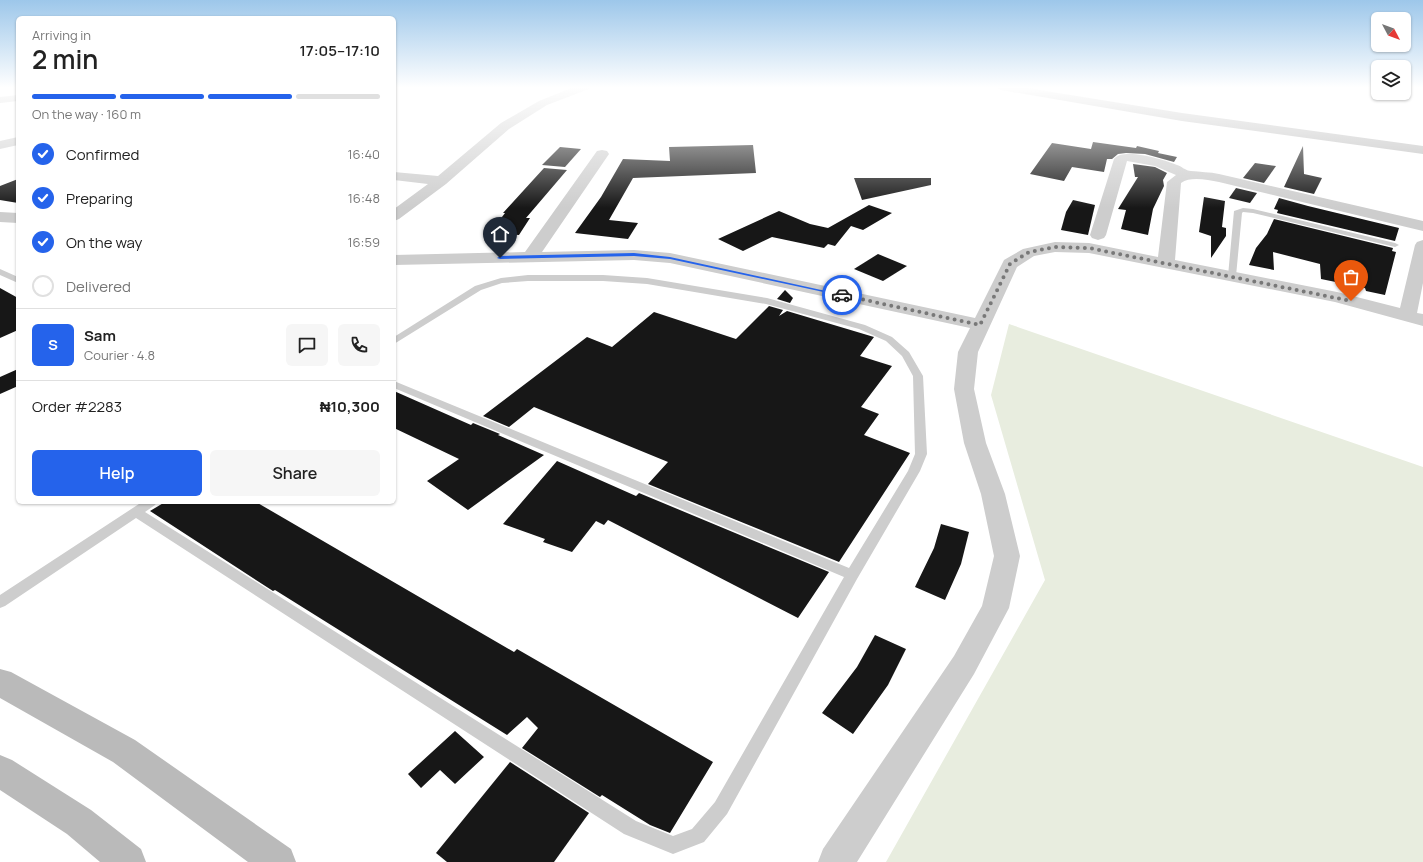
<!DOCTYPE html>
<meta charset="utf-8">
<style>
:root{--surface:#fff;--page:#f6f6f6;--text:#222;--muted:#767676;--line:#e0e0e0;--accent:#2563eb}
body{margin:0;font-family:Manrope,sans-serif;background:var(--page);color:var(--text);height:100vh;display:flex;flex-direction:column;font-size:15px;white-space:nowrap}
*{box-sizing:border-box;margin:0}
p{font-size:13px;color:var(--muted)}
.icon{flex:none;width:22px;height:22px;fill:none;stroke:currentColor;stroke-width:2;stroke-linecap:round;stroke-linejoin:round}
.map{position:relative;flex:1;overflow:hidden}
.sheet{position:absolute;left:16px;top:16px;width:380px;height:488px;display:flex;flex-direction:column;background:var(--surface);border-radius:6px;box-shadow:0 1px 3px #0004}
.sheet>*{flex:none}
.needle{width:26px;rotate:131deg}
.controls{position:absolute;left:1371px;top:12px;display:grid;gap:8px}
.controls a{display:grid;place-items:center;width:40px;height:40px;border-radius:6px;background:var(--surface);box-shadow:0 1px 3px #0004;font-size:20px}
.pin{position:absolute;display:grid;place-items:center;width:34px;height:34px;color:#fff;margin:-41px -17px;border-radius:50% 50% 50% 0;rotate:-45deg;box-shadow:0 0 4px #0007}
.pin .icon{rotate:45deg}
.courier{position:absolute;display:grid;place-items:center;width:40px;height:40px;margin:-20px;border:3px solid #2563eb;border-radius:50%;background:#fff;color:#222;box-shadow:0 1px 5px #0007}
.overview em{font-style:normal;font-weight:600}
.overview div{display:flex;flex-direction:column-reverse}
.overview{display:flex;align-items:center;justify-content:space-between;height:68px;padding:0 16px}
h1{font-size:26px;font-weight:600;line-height:30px}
.bar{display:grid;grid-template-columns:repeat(4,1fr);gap:6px 4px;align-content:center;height:48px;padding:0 16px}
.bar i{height:5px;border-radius:3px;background:var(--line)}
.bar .active{background:var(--accent)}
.bar p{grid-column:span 4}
.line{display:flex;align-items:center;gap:10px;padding:0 16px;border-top:1px solid var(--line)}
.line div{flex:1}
.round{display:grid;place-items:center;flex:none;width:42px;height:42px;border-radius:6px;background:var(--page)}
ol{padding:0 16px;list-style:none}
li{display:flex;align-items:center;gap:12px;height:44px}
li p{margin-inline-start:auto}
li .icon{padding:4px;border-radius:50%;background:var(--accent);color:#fff;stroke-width:4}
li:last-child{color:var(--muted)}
li i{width:22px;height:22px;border:2px solid var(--line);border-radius:50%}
.primary-button{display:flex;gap:8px;margin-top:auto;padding:8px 16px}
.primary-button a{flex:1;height:46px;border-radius:6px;background:var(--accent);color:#fff;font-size:16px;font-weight:600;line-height:46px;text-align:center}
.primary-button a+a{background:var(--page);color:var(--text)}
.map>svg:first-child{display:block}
.green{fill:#e8eddf}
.building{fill:#171717}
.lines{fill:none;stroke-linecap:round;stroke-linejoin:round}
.lane{fill:#cdcdcd;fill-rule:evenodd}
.street{fill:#cdcdcd;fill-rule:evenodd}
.secondary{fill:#bababa;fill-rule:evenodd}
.route{fill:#2563eb}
.done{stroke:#787878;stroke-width:4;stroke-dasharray:0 7.2}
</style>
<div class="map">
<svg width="1423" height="862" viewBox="0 0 1423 862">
<rect width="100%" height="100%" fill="#fff"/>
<polygon class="green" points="1009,324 1423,467 1423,862 886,862 1045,580 991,395"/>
<g class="building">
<polygon points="1093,142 1136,148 1137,146 1159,151 1158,153 1177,157 1174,162 1145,154 1126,153 1118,154 1112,159 1107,159 1104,172 1072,167 1064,181 1030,174 1052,143 1091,149"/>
<polygon points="753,145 756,173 633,178 609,220 638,223 628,239 575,233 601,197 623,159 670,161 669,147"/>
<polygon points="1303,146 1304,174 1322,178 1314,194 1284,187"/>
<polygon points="560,147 581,149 565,167 542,165"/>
<polygon points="1255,163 1276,166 1264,183 1243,178"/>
<polygon points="1133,164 1155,167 1167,173 1163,180 1164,186 1153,209 1148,235 1121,229 1126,210 1118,209 1138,177 1135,177"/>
<polygon points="544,168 567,170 526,218 530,218 519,235 490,233 505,213 503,213"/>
<polygon points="854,178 931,178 931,185 862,200"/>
<polygon points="18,179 18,203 0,200 0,186"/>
<polygon points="1236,188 1257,193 1250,203 1229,198"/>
<polygon points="1204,197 1225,201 1222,227 1226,228 1226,236 1211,258 1211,236 1199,232"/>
<polygon points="1279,198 1308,206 1399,228 1395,241 1277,213 1278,210 1274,209"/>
<polygon points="1073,200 1095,205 1088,235 1061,230 1066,212"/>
<polygon points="869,205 892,213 863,230 851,226 835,246 828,244 824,248 772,237 743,251 718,239 779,211 810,224 828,228"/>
<polygon points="1274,219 1393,248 1392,251 1396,252 1385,295 1366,291 1365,288 1321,279 1320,264 1273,252 1274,270 1249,265 1256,248 1267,234"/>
<polygon points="878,254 907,266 883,281 854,269"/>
<polygon points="0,288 18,298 18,330 0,338"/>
<polygon points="785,290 793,298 790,303 777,299"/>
<polygon points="769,306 783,310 779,316 787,311 874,337 860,356 892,366 861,407 879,414 864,435 910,453 839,562 648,484 668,462 534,407 509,427 483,416 587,337 612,347 654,312 736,339"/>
<polygon points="18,369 18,386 0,394 0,377"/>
<polygon points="394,391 471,425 473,423 500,434 498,435 544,455 468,510 427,481 459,459 394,428"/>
<polygon points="557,461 636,496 639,493 829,572 798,618 608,520 604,525 596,521 572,552 543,542 545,539 503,524"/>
<polygon points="165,502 256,502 514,652 517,649 713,762 670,833 650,825 602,795 600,797 522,748 538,728 527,717 507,735 275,590 273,591 150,511"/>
<polygon points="941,524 969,532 961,564 945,600 915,587 934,548"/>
<polygon points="875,635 906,649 888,685 853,734 822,713 857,667"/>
<polygon points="455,731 484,757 455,784 440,770 421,788 408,774"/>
<polygon points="510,762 589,813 554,862 447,862 436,853"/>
</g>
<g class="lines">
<g class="lane">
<polygon points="1243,208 1253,209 1395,243 1399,245 1395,247 1253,213 1243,212 1242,213 1236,276 1232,279 1228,276 1234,211"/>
<polygon points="0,269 18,277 18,283 0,275"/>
<polygon points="528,275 603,275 647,278 767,298 865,325 892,337 909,352 923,376 927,454 920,471 857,579 727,814 704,842 673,854 624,834 136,518 5,606 0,608 0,595 142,502 157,502 155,505 145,512 636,821 673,836 692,829 715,802 844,577 394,388 394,381 849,568 908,471 915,454 913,376 902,356 886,341 859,329 766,304 647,284 603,281 528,281 502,283 481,290 394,344 394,337 475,286 501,278"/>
</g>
<g class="street">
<polygon points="574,87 590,87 589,89 547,105 509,129 446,184 399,219 394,221 394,209 428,184 394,180 394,172 438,176 501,123 539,101"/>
<polygon points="18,137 18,145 0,149 0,141"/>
<path d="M602,150l5,1 2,3 -67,98 92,-2 36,3 305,65 29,-58 19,-11 32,-7 34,1 69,14 9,-75 9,-7 -21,-9 -28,-5 -21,74 -2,3 -6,2 -6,-2 -2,-3 24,-76c9,-12 51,1 63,6 4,1 9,6 14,6 9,1 19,1 28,3l204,47v10l-204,-49c-12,-2 -28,-6 -38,1l-6,77 162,32 63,16 15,-63 2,-3 6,-2v43l-6,30 6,1v12l-88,-24 -246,-49 -34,-1 -21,4 -17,11 -39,85 -4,37 12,54 19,51 15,62 -11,52 -35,66 -117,188h-39l5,-13 131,-193 28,-50 12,-50 -13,-62 -17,-51 -10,-54 4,-37 12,-24 -300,-65 -36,-3 -240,5v-10l131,-3 72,-101z"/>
<polygon points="0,212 18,213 18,223 0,222"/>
</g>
<g class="secondary">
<polygon points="996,87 1021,87 1182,113 1423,146 1423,154 1182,121 1001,90"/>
<polygon points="18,95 18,101 0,103 0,97"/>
<polygon points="0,669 11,672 135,740 291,849 296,862 248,862 113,762 0,698"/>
<polygon points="0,755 12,760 91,810 141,849 146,862 100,862 67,834 0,790"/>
</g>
</g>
<linearGradient id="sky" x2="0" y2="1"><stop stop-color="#9dc7ea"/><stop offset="0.42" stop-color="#fff"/><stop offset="1" stop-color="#fff" stop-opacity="0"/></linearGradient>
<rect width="1423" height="208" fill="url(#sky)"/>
<polygon class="route" points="634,253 670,257 844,295 842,296 670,259 634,256 500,259 497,258 500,256"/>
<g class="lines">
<polyline class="done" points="842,295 980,325 1010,264 1029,252 1055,247 1089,248 1351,301"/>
</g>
</svg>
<div class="controls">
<a><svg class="needle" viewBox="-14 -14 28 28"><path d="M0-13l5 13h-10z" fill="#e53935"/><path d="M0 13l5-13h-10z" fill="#767676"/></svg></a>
<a><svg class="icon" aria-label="layers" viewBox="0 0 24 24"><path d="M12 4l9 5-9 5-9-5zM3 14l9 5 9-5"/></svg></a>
</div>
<div class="pin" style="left:1351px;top:301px;background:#ea580c"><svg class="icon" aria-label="bag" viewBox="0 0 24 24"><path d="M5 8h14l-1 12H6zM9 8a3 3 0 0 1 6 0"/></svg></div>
<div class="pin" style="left:500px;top:258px;background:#1f2937"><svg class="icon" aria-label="home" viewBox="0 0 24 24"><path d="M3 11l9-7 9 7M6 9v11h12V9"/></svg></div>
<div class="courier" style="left:842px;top:295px"><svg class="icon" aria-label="car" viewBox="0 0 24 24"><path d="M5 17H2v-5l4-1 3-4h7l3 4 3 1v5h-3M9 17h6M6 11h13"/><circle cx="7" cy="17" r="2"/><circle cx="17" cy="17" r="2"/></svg></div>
<section class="sheet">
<div class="overview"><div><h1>2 min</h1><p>Arriving in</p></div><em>17:05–17:10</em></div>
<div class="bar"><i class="active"></i><i class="active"></i><i class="active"></i><i></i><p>On the way · 160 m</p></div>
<ol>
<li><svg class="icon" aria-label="check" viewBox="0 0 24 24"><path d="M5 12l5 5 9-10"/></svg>Confirmed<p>16:40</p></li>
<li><svg class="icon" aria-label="check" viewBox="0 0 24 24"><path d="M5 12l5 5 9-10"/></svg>Preparing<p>16:48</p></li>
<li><svg class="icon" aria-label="check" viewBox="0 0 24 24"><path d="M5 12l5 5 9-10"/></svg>On the way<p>16:59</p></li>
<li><i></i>Delivered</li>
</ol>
<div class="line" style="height:72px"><b class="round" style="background:var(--accent);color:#fff">S</b><div><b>Sam</b><p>Courier · 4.8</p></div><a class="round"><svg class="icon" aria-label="chat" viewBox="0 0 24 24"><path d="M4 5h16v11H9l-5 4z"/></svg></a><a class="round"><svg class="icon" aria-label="phone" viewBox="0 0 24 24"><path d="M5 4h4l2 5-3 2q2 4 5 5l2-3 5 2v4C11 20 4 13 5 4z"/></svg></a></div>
<div class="line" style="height:52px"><div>Order #2283</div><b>₦10,300</b></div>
<div class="primary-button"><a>Help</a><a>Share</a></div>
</section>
</div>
